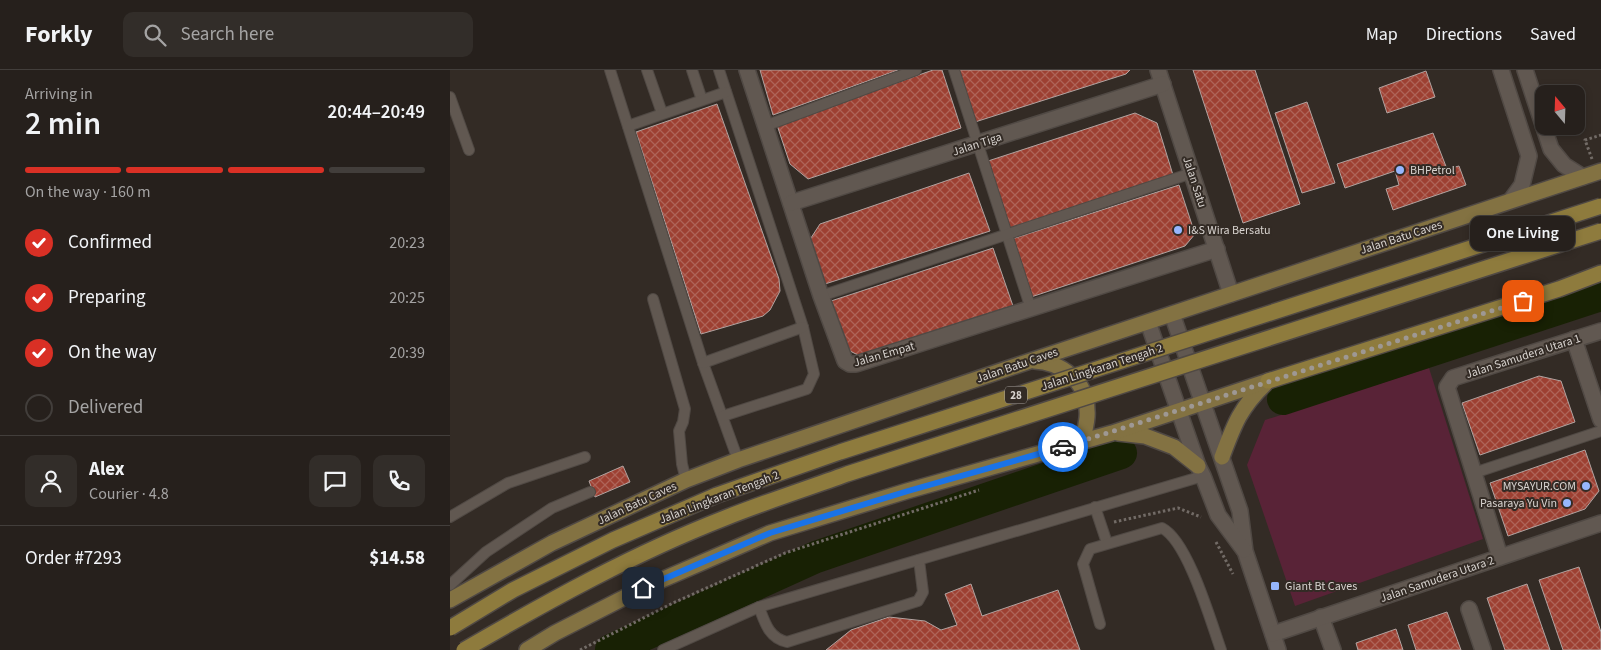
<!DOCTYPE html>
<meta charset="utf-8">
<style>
:root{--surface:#26201c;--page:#322d29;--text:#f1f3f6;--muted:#a4a3a3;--line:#423e3b;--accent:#d93025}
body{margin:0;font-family:"Source Sans 3",sans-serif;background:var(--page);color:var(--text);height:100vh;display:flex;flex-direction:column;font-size:19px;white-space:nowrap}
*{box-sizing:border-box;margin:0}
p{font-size:16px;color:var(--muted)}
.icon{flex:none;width:28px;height:28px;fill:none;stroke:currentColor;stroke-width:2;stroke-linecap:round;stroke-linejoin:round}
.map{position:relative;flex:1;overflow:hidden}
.drawer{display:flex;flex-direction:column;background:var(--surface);width:450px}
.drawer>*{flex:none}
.needle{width:32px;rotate:341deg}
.controls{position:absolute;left:1085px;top:15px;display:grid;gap:10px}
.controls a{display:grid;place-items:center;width:50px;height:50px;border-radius:10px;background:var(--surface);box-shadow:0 2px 8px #0003,0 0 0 1px var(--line);font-size:25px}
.pin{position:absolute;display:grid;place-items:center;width:42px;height:42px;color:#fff;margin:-21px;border-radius:10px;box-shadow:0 2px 8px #0006}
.courier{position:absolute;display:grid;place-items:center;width:50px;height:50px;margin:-25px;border:4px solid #1a73e8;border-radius:50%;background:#fff;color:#222;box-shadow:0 1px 6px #0007}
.bubble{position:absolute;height:35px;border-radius:10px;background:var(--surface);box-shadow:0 2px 8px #0003,0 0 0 1px var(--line);font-size:16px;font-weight:600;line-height:35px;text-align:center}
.head em{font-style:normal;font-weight:600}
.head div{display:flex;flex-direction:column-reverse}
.head{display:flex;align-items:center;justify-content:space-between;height:85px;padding:0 25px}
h1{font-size:32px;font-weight:600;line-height:38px}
.bar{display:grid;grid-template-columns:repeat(4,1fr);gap:8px 5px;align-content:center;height:60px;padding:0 25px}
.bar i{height:6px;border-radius:4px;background:var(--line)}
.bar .selected{background:var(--accent)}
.bar p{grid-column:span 4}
.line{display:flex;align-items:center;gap:12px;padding:0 25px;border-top:1px solid var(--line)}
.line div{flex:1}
.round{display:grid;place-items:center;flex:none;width:52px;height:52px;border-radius:10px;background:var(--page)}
ol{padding:0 25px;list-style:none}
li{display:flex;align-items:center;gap:15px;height:55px}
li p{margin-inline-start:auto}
li .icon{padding:5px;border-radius:50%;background:var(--accent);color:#fff;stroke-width:4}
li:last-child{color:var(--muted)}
li i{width:28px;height:28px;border:2px solid var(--line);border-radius:50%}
header{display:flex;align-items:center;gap:30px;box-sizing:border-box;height:70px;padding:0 25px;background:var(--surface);border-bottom:1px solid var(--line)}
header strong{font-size:24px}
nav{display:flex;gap:28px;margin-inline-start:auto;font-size:18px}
.search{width:350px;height:45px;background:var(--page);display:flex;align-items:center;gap:12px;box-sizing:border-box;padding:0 18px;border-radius:10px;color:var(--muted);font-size:19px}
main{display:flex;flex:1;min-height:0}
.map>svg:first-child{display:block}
.green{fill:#592337}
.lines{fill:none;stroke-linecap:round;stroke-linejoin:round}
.river{stroke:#182104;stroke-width:32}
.building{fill:url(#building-cross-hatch);stroke:#b1a3a0}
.service-casing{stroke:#504944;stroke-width:12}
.minor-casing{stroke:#504944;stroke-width:18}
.tertiary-casing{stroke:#504944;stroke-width:18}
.primary-casing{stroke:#504944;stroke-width:18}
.trunk-casing{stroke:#504944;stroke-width:18}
.path{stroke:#726b66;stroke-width:3;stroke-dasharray:2.5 2.5;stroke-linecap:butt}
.service{stroke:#615851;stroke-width:10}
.minor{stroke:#615851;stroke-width:15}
.tertiary{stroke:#615851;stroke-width:15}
.primary{stroke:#837242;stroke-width:15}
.trunk{stroke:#8e7b3d;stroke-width:15}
.trunk-bridge-casing{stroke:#504944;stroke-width:18;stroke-linecap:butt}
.trunk-bridge{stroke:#8e7b3d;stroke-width:15}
.done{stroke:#9e9894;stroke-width:5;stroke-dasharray:0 9}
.route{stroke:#1a73e8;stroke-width:6}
.poi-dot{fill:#96b6fd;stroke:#332b25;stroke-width:2}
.labels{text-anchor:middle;stroke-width:4;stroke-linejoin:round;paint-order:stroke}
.shield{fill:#332b25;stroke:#a6a19c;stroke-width:1}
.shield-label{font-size:11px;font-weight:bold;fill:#d8d3cf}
.street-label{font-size:12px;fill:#d8d3cf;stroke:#332b25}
.poi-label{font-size:12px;fill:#d8d3cf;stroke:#332b25;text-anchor:start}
</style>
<header>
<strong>Forkly</strong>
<div class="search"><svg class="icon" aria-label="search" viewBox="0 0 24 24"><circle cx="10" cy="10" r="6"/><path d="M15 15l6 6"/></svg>Search here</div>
<nav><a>Map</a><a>Directions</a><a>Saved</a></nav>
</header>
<main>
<section class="drawer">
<div class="head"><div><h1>2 min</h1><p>Arriving in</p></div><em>20:44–20:49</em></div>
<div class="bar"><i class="selected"></i><i class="selected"></i><i class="selected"></i><i></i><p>On the way · 160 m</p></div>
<ol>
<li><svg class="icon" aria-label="check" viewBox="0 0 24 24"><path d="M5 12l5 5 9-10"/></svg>Confirmed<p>20:23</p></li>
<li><svg class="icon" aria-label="check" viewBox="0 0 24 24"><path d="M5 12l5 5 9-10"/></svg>Preparing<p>20:25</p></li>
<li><svg class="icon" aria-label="check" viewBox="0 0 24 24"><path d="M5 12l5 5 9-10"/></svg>On the way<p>20:39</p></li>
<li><i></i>Delivered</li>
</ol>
<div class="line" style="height:90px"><a class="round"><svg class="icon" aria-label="person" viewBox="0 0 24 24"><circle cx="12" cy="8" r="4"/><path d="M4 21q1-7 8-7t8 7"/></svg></a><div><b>Alex</b><p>Courier · 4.8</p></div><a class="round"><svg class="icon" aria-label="chat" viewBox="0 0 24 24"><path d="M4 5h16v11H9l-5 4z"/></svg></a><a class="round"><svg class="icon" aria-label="phone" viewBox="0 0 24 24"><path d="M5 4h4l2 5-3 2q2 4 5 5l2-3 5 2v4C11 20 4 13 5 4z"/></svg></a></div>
<div class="line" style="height:65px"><div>Order #7293</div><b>$14.58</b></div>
</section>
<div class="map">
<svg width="1151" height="580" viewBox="0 0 1151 580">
<defs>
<pattern id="building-cross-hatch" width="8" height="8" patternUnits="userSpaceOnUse" patternTransform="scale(1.25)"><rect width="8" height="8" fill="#9d4032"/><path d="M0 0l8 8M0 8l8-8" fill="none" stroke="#ae6458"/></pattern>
</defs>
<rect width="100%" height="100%" fill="#332b25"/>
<polygon class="green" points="979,298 1033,469 845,536 797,395 815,350"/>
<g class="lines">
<g class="river">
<polyline points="833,329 1151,225"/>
<polyline points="161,580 366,487 671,383"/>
</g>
</g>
<g class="building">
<polygon points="310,0 448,0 323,45"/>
<polygon points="483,0 492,0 511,58 358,109 340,94 327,55"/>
<polygon points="508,0 680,0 676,4 525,52"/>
<polygon points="743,0 805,0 850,134 793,153"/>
<polygon points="976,1 985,27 937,43 929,18"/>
<polygon points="857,32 885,113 852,123 825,43"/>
<polygon points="267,34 329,209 330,221 320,240 313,246 251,264 186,62"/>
<polygon points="685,43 707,53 723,105 557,159 535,92"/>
<polygon points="983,63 997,99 1009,96 1016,115 943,140 936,119 949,115 945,101 895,118 887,94"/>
<polygon points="519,103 540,161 375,214 359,171 370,154"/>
<polygon points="729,115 745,164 735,176 578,228 559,170"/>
<polygon points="543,178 563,236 410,286 396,279 381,231"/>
<polygon points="1089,306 1111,311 1125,352 1030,385 1012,333"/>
<polygon points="1135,380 1149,421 1135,439 1058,466 1040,413"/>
<polygon points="173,396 180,412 145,427 139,411"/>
<polygon points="1129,497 1151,562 1151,580 1113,580 1089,510"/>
<polygon points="521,514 532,546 608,520 630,580 376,580 401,560 439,547 475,551 491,560 507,555 495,524"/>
<polygon points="1077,514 1100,580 1055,580 1037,528"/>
<polygon points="997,542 1011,580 966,580 958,555"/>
<polygon points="946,559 953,580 908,580 906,573"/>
</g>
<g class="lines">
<defs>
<g id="service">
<polyline points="160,0 253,293 288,390"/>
<polyline points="197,0 212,43"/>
<polyline points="242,0 252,30"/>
<polyline points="269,0 353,257 364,304 357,319 273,346"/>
<polyline points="504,0 581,239"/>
<polyline points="0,27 19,80"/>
<polyline points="178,56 276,22"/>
<polyline points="315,56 466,0"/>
<polyline points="371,226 742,103"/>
<polyline points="203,229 235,339 233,352 229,361 232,394 236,410"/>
<polyline points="253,293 353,257"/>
<polyline points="1024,403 1151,361"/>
<polyline points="645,437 657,473"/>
<polyline points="0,447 58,413 135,387"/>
<polyline points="0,515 36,482 102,438 140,422"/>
<path d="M309,537c6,16 10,31 28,35l131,-41 5,-9 -4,-32"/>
<path d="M650,554l-17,-60 7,-15 72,-21c26,13 49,94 59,122"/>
<polyline points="213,580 309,537 753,406"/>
</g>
<g id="minor">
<polyline points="297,0 371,226 395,291 400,294 406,294 767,179"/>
<polyline points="708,0 781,224"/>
<polyline points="341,133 713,14"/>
<polyline points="722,244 790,441 795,481 828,580"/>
<polyline points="698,252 748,396 753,406 768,445 794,480"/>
<polyline points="1124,269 1151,350"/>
<polyline points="1050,487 997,317 1003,308 1151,261"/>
<polyline points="1019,539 1033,580"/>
<polyline points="871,547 883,580"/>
<polyline points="823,564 1151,453"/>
</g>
<g id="tertiary">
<polyline points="1051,0 1079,86 1072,115 1061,130"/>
<polyline points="1075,0 1101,79 1114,95 1133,107"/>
</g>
<g id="primary">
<path d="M584,291c27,1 53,20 53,49 1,7 -1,14 -2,20l-15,12"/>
<polyline points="668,363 695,366 724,377 748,396"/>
<path d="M772,387c12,-32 18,-49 43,-73"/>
<polyline points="0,530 102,473 236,410 288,390 580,291 1151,101"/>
<polyline points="77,580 105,563 193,518 320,463 457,421 662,363 818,311"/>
</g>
<polyline id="trunk" points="818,311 1109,219 1151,203"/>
</defs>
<use href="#service" class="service-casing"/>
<use href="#minor" class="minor-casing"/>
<use href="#tertiary" class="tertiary-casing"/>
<use href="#primary" class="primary-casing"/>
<use href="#trunk" class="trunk-casing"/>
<g class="path">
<polyline points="1142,89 1135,70 1151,65"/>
<polyline points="664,452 728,438 751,447"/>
<polyline points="766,472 783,504"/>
<polyline points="130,580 223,533 335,483 529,420"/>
</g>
<use href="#service" class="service"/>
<use href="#minor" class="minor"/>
<use href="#tertiary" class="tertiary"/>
<use href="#primary" class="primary"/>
<use href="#trunk" class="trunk"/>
<defs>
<g id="trunk-bridge">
<polyline points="0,558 63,520 163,470 267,425 390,382 1151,136"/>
<path d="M14,580c84,-49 171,-97 261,-132 40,-16 81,-29 122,-44l754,-243"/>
</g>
</defs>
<use href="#trunk-bridge" class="trunk-bridge-casing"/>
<use href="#trunk-bridge" class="trunk-bridge"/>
</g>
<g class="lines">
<polyline class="done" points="613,377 1073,231"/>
<polyline class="route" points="193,518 320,463 458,421 613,377"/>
</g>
<g class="poi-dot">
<circle cx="950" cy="100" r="5"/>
<circle cx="728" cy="160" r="5"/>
<circle cx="1136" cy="416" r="5"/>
<circle cx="1117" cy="433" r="5"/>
<rect x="820" y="511" width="10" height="10" rx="2.5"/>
</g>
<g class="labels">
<rect class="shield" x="555" y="316.5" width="22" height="17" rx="4"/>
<g class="shield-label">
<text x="566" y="329">28</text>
</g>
<g class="street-label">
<text transform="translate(527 74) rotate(-18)" y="4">Jalan Tiga</text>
<text transform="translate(745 112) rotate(72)" y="4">Jalan Satu</text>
<text transform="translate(951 167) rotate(-18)" y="4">Jalan Batu Caves</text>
<text transform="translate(434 284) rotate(-16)" y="4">Jalan Empat</text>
<text transform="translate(1073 286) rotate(-18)" y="4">Jalan Samudera Utara 1</text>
<text transform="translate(567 295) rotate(-19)" y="4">Jalan Batu Caves</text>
<text transform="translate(652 297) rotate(-18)" y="4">Jalan Lingkaran Tengah 2</text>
<text transform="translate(269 427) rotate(-21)" y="4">Jalan Lingkaran Tengah 2</text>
<text transform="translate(187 433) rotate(-25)" y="4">Jalan Batu Caves</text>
<text transform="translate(987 509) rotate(-19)" y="4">Jalan Samudera Utara 2</text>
</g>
<g class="poi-label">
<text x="960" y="104">BHPetrol</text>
<text x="738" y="164">I&amp;S Wira Bersatu</text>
<text x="1126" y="420" text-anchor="end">MYSAYUR.COM</text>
<text x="1107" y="437" text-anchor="end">Pasaraya Yu Vin</text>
<text x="835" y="520">Giant Bt Caves</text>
</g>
</g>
</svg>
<div class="controls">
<a><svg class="needle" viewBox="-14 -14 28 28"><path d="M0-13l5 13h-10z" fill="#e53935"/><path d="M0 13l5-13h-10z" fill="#a4a3a3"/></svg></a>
</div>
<div class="pin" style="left:1073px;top:231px;background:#ea580c"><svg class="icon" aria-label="bag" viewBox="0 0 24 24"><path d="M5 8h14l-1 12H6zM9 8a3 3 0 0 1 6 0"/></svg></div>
<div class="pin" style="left:193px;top:518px;background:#1f2937"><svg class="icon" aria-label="home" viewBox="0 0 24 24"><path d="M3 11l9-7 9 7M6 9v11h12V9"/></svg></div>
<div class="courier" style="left:613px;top:377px"><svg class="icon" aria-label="car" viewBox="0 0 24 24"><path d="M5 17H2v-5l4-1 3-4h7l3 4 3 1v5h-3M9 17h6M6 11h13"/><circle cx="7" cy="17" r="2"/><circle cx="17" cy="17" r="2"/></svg></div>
<div class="bubble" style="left:1020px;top:146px;width:105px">One Living</div>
</div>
</main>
